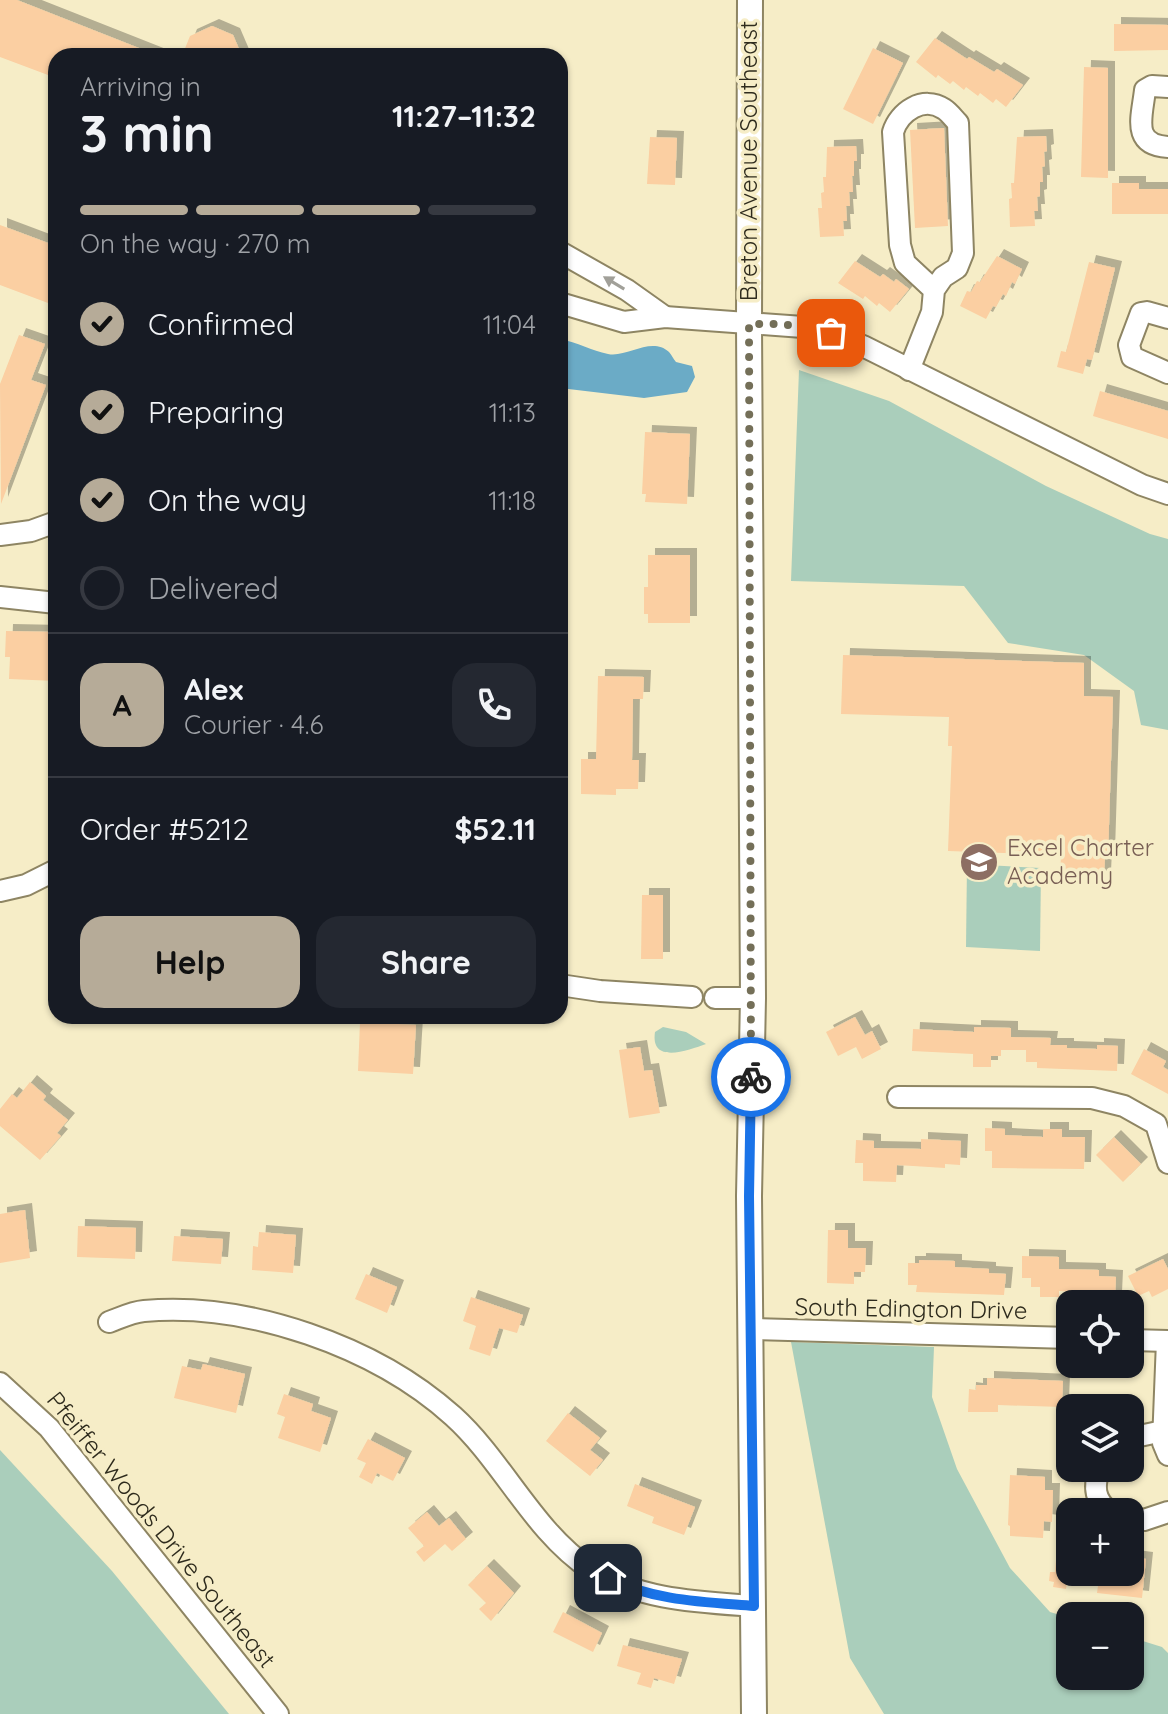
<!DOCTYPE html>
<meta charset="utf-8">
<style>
:root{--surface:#171b24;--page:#242831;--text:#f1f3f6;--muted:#9ea1a6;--line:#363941;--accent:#b6ab98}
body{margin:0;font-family:Quicksand,sans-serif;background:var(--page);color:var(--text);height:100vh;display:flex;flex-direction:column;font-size:30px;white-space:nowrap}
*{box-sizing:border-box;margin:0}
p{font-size:26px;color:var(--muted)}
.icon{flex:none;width:44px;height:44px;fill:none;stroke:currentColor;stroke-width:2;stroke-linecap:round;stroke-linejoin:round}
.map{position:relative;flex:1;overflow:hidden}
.details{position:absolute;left:48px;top:48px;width:520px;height:976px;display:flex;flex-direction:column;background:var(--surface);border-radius:24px;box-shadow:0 2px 6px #0004}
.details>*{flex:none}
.controls{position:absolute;left:1056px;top:1290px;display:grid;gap:16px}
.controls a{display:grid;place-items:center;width:88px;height:88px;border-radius:16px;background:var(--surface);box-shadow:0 2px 6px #0004;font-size:40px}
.pin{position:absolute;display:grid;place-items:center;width:68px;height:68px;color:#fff;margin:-34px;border-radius:16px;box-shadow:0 4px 12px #0006}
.courier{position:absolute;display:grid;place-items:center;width:80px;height:80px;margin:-40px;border:6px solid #1a73e8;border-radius:50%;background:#fff;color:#222;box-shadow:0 2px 10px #0007}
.overview em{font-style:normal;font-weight:700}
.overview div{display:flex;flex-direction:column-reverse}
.overview{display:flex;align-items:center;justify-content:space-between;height:136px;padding:0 32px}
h1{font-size:52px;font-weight:700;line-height:60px}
.bar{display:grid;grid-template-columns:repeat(4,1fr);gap:12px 8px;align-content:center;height:96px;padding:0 32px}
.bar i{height:10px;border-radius:6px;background:var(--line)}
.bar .selected{background:var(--accent)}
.bar p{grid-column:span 4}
.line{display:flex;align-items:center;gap:20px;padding:0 32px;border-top:2px solid var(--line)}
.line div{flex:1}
.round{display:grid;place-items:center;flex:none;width:84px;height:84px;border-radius:24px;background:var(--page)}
ol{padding:0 32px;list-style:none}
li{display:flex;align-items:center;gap:24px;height:88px}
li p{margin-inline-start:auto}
li .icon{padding:8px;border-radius:50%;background:var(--accent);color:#111;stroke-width:4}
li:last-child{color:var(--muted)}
li i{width:44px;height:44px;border:4px solid var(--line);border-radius:50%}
.button{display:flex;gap:16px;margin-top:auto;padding:16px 32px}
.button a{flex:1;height:92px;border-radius:24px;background:var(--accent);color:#111;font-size:32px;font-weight:700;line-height:92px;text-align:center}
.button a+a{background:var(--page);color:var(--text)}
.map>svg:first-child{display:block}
.green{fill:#aacebb}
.water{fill:#6babc6}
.building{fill:#fbcfa2;filter:url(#shadow)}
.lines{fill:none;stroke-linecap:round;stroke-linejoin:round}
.minor-casing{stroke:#8e8563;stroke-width:24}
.major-casing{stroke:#8e8563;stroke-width:28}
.minor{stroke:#fff;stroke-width:20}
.major{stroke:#fff;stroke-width:24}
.oneway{fill:#a1a099}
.done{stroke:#746f58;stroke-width:8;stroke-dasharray:0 14.4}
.route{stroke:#1a73e8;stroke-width:10}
.labels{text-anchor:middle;stroke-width:7;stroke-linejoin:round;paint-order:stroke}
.street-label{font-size:24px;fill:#2e2b1d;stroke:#f6edc7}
.education-label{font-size:24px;fill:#785e54;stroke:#f6edc7;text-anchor:start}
</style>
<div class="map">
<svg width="1168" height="1714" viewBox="0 0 1168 1714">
<defs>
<filter id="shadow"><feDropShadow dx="7" dy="-7" stdDeviation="0" flood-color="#0004"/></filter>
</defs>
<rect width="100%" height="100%" fill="#f6edc7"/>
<g class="green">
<polygon points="799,370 889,401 1046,486 1150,534 1168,539 1168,730 1141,725 1134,691 1084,655 1008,643 964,586 791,581"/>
<polygon points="967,864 1041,868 1040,951 966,947"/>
<path d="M663,1027l23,5 20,12c-17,6 -56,21 -51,-12z"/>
<polygon points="791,1342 934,1347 932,1397 957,1469 1010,1568 1050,1612 1070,1618 1070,1676 1130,1676 1130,1637 1162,1647 1168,1653 1168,1714 884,1714 850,1658"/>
<polygon points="0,1450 112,1571 229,1714 0,1714"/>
</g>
<path class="water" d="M560,339c17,3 32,12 48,15 19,4 43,-18 61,-2 3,3 4,7 7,10l16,4 3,11 -8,15 -43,6 -84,-10z"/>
<g class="building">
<polygon points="0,0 17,0 159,56 56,56 56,78 0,57"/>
<polygon points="1114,24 1168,25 1168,50 1114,51"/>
<polygon points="212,26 233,35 242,56 182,56 190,36"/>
<polygon points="935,38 967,59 969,57 994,72 997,69 1023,85 1006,107 996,99 993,103 980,93 978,96 966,87 964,90 953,81 950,84 938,75 936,78 916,62"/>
<polygon points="873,48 903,63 873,124 843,109"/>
<polygon points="1084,67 1108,68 1108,178 1081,177"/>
<polygon points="944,128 948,226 915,228 910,130"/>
<polygon points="1046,136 1047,151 1044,152 1045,166 1042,167 1043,182 1040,182 1040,196 1037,197 1038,211 1034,211 1035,226 1010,227 1009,199 1012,198 1011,183 1014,183 1017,137"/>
<polygon points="650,137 677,138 675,185 647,184"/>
<polygon points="856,146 857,161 854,161 854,176 852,176 853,192 849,192 850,206 846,206 847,221 843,221 844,236 820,237 818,208 822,208 821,193 824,192 823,177 826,177 827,147"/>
<polygon points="1112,183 1139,183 1139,189 1168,189 1168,214 1112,214"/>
<polygon points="0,225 56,246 56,306 0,285"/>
<polygon points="997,256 1022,269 1015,284 1012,282 1006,296 1003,294 996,307 993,306 986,319 960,306 967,291 971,292 977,281 980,282"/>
<polygon points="855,261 880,277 883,274 894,282 896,279 909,289 890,312 879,303 877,306 865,296 863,299 838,283"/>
<polygon points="1089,262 1115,268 1092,360 1087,359 1083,374 1057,367 1061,351 1066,352"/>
<polygon points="19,335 45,344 31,380 46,385 1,504 0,384"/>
<polygon points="1100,391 1168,411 1168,439 1093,416"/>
<polygon points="645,432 690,434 687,504 645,502 646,494 642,494"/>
<polygon points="648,555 690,555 690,623 648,623 648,614 644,614 644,587 648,587"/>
<polygon points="6,631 56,632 56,681 9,679 10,657 5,657"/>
<polygon points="843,655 1084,663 1084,696 1113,697 1108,858 1105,857 1104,878 1060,877 1061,855 948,851 952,746 948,746 949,717 841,714"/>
<polygon points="598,676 644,677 643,699 633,699 632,760 639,760 638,789 616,789 616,795 581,794 581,759 596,759"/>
<polygon points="642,895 663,895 663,959 641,959"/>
<polygon points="855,1017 865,1035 872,1031 881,1049 862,1059 856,1047 838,1056 826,1032"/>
<polygon points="360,1022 416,1025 413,1074 358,1071"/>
<polygon points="974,1027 1011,1028 1011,1037 1051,1038 1050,1045 1067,1045 1067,1048 1097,1049 1097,1045 1118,1046 1117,1071 1037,1068 1037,1062 1026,1062 1026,1050 1001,1050 1001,1056 991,1056 991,1067 973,1067 973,1054 912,1051 913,1029 974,1032"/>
<polygon points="640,1047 644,1071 652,1070 660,1113 629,1118 619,1050"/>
<polygon points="1144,1049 1166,1061 1163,1067 1168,1070 1168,1094 1131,1074"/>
<polygon points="30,1082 46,1096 43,1100 68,1120 57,1133 61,1136 40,1160 0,1126 0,1109 12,1094 17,1098"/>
<polygon points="985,1128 1005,1129 1005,1135 1043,1137 1043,1129 1062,1129 1062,1137 1085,1137 1084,1169 992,1168 992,1151 985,1151"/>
<polygon points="1114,1137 1141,1164 1123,1182 1096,1155"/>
<polygon points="921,1139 961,1141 960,1165 945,1164 945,1168 897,1165 896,1182 863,1181 863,1163 855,1163 856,1140 874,1141 874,1148 921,1149"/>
<polygon points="25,1210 30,1258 0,1263 0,1214"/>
<polygon points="78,1226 136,1228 135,1259 77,1257"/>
<polygon points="828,1230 848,1230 848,1248 866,1248 865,1272 854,1272 854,1284 827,1283"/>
<polygon points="259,1232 296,1235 293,1273 252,1270 253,1246 258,1247"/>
<polygon points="174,1236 223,1239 221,1264 172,1261"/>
<polygon points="1022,1256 1059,1257 1059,1269 1099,1270 1099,1276 1116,1277 1115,1299 1095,1298 1095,1293 1059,1291 1059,1297 1040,1297 1040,1287 1031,1287 1031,1278 1022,1278"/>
<polygon points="1163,1259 1168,1269 1168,1289 1152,1297 1149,1291 1138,1296 1128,1276"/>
<polygon points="919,1260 955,1261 955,1267 989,1269 989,1273 1006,1274 1004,1295 916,1292 917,1285 908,1285 908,1263 919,1263"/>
<polygon points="366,1274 397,1287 387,1313 355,1299"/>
<polygon points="471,1297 523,1315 517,1333 499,1328 490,1356 469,1349 476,1326 463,1321"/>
<polygon points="203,1364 245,1374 236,1413 174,1398 182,1366 201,1370"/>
<polygon points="987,1378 1063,1381 1062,1407 998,1405 998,1412 968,1412 969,1389 976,1390 976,1385 987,1385"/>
<polygon points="284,1394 313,1404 311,1411 331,1418 320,1452 278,1438 285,1417 277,1414"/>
<polygon points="568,1413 600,1438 590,1450 603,1460 590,1476 546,1441"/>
<polygon points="368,1439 405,1458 393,1481 377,1473 372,1484 359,1477 366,1463 357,1459"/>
<polygon points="1010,1475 1045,1477 1045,1490 1053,1490 1052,1522 1044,1521 1043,1538 1010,1536 1010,1526 1008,1525"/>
<polygon points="635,1484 695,1507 684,1535 652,1523 654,1517 627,1506"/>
<polygon points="427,1512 439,1526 449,1518 466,1539 452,1551 445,1544 424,1562 416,1552 424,1546 408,1528"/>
<polygon points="1057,1548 1070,1549 1070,1572 1130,1572 1130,1557 1146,1559 1142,1598 1097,1593 1098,1586 1067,1583 1066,1589 1053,1587 1054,1582 1049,1581 1050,1572 1055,1572"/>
<polygon points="487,1566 514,1593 491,1621 479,1609 486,1603 468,1585"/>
<polygon points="563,1612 602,1633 593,1652 553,1632"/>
<polygon points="623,1645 682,1659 674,1684 654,1678 651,1688 637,1684 641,1673 617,1666"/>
</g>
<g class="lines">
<defs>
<g id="minor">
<path d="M1168,87l-16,-1 -7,4c-3,27 -14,55 23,57"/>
<polyline points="560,252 627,290 665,317"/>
<polyline points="560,303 624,322 665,317 803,327 831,333 863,346 1142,485 1168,494"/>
<polyline points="1168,318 1147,312 1141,313 1129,345 1132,357 1168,373"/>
<path d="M909,370l23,-58 2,-22 9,-13 14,-9 6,-15 -5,-130c-4,-4 -9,-11 -14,-14 -21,-14 -45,3 -51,23l7,113 5,18 29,27"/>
<polyline points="0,535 31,531 56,522"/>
<polyline points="0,597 56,603"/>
<polyline points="0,891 26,885 56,870"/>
<polyline points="560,985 600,991 692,997"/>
<polyline points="715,998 753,998"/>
<polyline points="898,1097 1092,1098 1124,1106 1156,1124 1168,1163"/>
<path d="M109,1322c11,-4 23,-10 35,-11 104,-9 231,35 309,105 50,45 80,115 137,153 48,31 109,33 164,37"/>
<polyline points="751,1329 1070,1338"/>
<polyline points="1130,1340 1168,1341"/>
<polyline points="1167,1341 1163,1443 1168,1455"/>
<polyline points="0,1383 49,1428 278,1714"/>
<polyline points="1130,1438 1163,1431"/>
<path d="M1100,1468c-7,18 -6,32 10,44"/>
<polyline points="1130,1519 1144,1520 1168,1512"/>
</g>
<polyline id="major" points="750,0 749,324 753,998 749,1196 754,1714"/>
</defs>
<use href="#minor" class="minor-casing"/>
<use href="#major" class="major-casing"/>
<use href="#minor" class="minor"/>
<use href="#major" class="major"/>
</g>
<defs><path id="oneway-solid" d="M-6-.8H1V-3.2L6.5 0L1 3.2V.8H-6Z" transform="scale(2)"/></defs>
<use class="oneway" href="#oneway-solid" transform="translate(614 283) rotate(-149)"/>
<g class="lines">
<polyline class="done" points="751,1077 749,324 783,324 831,333"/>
<path class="route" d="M608,1578c45,23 97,24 146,28l-5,-410 2,-119"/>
</g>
<defs>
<symbol id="school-disc" viewBox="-11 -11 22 22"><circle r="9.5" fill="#8d6e63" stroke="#f6edc7"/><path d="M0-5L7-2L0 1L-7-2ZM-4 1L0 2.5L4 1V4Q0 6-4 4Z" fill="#fff"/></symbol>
</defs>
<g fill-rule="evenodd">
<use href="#school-disc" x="957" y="840" width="44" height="44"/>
</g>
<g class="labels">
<g class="street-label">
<text transform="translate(749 161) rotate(-90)" y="8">Breton Avenue Southeast</text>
<text transform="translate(911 1309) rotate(1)" y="8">South Edington Drive</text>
<text transform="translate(161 1530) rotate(51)" y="8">Pfeiffer Woods Drive Southeast</text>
</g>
<g class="education-label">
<text x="1007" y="856">Excel Charter<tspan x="1007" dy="28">Academy</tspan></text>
</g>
</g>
</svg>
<div class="controls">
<a><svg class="icon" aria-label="locate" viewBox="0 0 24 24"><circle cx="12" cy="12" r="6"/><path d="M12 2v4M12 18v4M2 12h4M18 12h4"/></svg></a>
<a><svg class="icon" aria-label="layers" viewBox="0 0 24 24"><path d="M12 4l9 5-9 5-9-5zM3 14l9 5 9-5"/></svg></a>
<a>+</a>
<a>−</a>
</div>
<div class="pin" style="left:831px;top:333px;background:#ea580c"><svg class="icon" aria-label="bag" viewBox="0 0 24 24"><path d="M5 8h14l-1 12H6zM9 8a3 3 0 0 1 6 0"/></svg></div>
<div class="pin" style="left:608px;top:1578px;background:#1f2937"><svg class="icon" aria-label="home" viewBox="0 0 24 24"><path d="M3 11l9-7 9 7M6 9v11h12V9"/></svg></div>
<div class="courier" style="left:751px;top:1077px"><svg class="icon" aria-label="bike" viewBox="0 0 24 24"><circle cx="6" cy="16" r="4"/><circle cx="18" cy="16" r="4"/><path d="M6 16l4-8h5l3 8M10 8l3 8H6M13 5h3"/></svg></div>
<section class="details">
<div class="overview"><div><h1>3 min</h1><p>Arriving in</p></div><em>11:27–11:32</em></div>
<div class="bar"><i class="selected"></i><i class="selected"></i><i class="selected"></i><i></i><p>On the way · 270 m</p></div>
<ol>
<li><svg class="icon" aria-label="check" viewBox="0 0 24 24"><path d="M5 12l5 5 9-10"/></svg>Confirmed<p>11:04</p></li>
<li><svg class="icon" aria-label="check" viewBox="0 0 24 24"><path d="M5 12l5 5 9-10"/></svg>Preparing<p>11:13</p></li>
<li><svg class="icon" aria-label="check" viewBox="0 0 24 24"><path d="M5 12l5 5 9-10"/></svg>On the way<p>11:18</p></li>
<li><i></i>Delivered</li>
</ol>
<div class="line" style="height:144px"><b class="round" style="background:var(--accent);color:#111">A</b><div><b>Alex</b><p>Courier · 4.6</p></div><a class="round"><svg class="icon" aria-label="phone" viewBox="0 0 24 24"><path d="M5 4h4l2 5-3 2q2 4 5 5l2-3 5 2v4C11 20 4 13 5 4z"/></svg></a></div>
<div class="line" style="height:104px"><div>Order #5212</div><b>$52.11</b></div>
<div class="button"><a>Help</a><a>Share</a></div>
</section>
</div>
